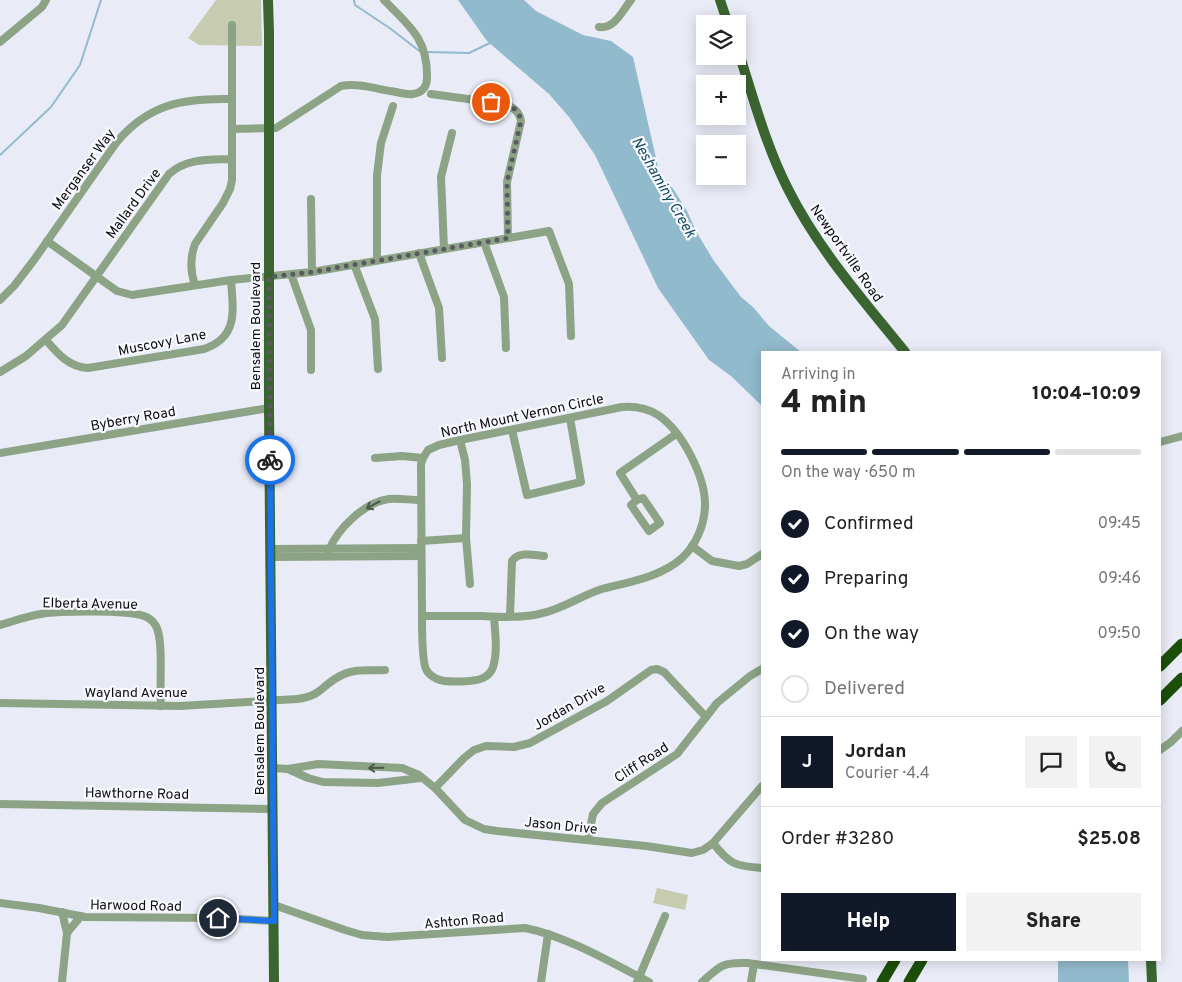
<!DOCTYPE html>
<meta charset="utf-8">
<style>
:root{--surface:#fff;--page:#f2f2f2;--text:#222;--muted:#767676;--line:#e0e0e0;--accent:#111827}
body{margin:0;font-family:Overpass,sans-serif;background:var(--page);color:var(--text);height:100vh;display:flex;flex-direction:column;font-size:19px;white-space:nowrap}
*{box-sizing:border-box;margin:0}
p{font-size:16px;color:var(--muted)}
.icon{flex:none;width:28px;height:28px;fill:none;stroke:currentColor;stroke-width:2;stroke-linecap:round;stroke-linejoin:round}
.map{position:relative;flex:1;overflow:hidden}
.side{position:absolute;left:761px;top:351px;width:400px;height:610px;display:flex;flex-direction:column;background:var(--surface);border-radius:0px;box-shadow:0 2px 12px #0003}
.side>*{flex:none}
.controls{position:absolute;left:696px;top:15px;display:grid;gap:10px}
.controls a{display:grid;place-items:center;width:50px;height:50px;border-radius:0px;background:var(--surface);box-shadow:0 2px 12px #0003;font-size:25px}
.pin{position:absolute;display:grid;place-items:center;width:42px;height:42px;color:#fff;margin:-21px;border:2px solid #fff;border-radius:50%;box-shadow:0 1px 5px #0007}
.courier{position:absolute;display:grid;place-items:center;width:50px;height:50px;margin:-25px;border:4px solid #1a73e8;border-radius:50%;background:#fff;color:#222;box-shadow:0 1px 6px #0007}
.headline em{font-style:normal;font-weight:800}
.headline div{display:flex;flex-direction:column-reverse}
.headline{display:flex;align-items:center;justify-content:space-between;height:85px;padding:0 20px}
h1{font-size:32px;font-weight:800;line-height:38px}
.bar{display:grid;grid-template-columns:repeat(4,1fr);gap:8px 5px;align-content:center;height:60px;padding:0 20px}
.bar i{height:6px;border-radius:4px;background:var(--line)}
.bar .active{background:var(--accent)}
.bar p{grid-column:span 4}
.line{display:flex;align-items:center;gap:12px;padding:0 20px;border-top:1px solid var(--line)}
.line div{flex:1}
.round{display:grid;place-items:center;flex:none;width:52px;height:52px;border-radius:0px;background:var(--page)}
ol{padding:0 20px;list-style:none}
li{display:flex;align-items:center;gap:15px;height:55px}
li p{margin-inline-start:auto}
li .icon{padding:5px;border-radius:50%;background:var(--accent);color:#fff;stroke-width:4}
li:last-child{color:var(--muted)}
li i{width:28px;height:28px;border:2px solid var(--line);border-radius:50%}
.primary-button{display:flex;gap:10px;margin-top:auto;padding:10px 20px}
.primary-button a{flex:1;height:58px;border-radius:0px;background:var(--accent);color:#fff;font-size:20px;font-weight:800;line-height:58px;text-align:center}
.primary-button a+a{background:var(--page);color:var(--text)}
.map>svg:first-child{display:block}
.green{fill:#c7cbb0}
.water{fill:#92bacd}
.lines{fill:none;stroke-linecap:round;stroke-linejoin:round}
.stream{stroke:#92bacd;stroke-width:2}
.minor{stroke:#8ca385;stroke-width:8}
.major{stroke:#3b6530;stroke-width:10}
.highway{stroke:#1c4f0a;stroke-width:11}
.oneway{stroke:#4c584a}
.done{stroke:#595a61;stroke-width:5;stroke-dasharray:0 9}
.route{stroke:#1a73e8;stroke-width:6}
.labels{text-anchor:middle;stroke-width:4.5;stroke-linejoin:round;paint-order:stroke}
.street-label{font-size:14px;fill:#0c0c10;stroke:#f8f9fe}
.water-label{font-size:15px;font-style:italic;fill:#164b60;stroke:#f8f9fe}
</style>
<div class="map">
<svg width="1182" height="982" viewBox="0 0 1182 982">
<rect width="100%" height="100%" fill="#e9ecf7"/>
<g class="green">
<polygon points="216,0 261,0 262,46 199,45 188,38"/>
<polygon points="657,888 688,895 685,910 653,903"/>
</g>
<g class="water">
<polygon points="458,0 524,0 536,11 583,35 611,41 633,57 658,167 664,179 674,190 687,211 697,233 714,261 741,297 753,307 769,326 801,352 762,352 762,406 731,376 709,360 658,288 595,155 569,117 549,94 487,41"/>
<polygon points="1058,960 1128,960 1129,982 1058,982"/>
</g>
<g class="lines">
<g class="stream">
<polyline points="354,0 355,5 391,29 418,50 420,51"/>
<polyline points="427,52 469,53 490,43"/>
<polyline points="0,155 51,107 80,65 101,0"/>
</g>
<g class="minor">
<path d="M599,27c16,2 23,-16 32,-27"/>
<polyline points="0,42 42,7 46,0"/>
<path d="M431,94l74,10c9,4 14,7 16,17l-14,61 1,56"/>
<path d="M232,129l44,-1 65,-42c17,-3 32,2 49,5 8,1 16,4 23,3 9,-1 14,-7 14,-16 1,-40 -18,-52 -43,-78"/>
<polyline points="311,199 312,272"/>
<polyline points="47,241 117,291 132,295 231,280 312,272 549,231 569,284 571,336"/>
<polyline points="484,242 504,297 506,348"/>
<polyline points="444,249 441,177 452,133"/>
<polyline points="419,253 439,308 442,358"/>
<polyline points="377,260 377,175 381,143 393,106"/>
<polyline points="354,264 375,319 378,369"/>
<polyline points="291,274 311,330 311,370"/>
<path d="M195,285c-5,-14 -5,-27 0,-41l28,-41 7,-14 2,-9v-155"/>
<path d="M0,300l14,-14 20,-26 82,-117c32,-39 67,-45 115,-44"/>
<path d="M46,340c12,14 23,27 42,28l116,-19c35,-12 29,-39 27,-69"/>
<path d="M0,372l26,-16 36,-31 107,-151c18,-16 40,-14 63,-15"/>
<polyline points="512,430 527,495 581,482 570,418"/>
<polyline points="460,440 465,460 467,484 466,538 470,584"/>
<polyline points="1160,442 1182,436"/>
<polyline points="0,453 269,408"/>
<polyline points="375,458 402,456 423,458"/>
<polyline points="637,500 643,498 660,523 649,531 631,505 637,500 620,473 676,434"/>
<polyline points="421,541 466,538"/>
<polyline points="692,546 712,561 739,566 747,564 762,554"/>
<polyline points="271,549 421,548"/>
<path d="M329,550c9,-22 36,-48 60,-51 10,-1 21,1 31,1"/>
<polyline points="271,557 421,556"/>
<path d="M422,616c20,0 40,0 60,0 19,1 39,2 57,-2 22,-4 41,-18 63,-25 27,-7 59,-12 80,-31 14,-13 22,-32 23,-51 1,-29 -22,-75 -47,-92 -11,-7 -23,-9 -36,-8l-162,33 -21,5 -11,5 -5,8 -2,6 1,152c0,11 0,45 4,53 2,5 7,8 11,10 9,4 38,3 46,-1 5,-2 9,-7 10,-11 5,-15 2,-35 1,-50"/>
<path d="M510,616l2,-55c7,-10 21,-6 32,-5"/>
<path d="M0,625c14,-4 27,-9 41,-11 19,-3 86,-4 103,2 6,2 9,5 12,10 8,15 3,60 5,80"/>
<path d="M0,703l180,3 117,-7c26,-3 25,-15 45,-24 13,-7 29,-4 43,-5"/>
<polyline points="1160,750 1171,742 1182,731"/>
<polyline points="273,768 288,769 318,764 402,768 419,775 435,788 465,820 484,829 497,831 646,846 692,853 703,850 713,843 762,786"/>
<polyline points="288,769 308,778 323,782 378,783 421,778"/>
<polyline points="435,788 464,758 474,750 486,746 514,747 530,743 607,701 651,670 657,669 664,672 706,717"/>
<polyline points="0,804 273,809"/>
<polyline points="588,840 593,814 602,803 677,754 717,703 750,676 762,669"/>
<path d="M713,843c17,22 23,23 49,25"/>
<polyline points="0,903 39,908 85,917 218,918 274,921"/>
<path d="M274,905l71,25 17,5 25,2 138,-9c41,8 87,35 124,54"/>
<polyline points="62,912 67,933"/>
<polyline points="62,982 67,933 81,916"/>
<polyline points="541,982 548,934"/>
<polyline points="637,982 665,916"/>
<path d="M702,982c18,-16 20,-20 45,-19l116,16"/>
<polyline points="751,982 754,964"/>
</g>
<g class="major">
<polyline points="268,0 269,32 269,408 274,982"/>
<polyline points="720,0 728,24"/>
<path d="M738,50c15,47 28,96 50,139 30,60 75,111 117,163"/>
<polyline points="1151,960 1152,982"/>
</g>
<g class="highway">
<polyline points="1160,666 1182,644"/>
<polyline points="1160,700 1182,678"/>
<polyline points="882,982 895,960"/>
<polyline points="909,982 922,960"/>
</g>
</g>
<defs><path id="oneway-shaft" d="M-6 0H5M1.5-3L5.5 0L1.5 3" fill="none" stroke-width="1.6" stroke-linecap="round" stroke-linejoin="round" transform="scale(1.25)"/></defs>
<g class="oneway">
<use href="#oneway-shaft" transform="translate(373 505) rotate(152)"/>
<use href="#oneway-shaft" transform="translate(376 768) rotate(179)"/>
</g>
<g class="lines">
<path class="done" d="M270,460l-1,-183 43,-5 196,-34 -1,-56 14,-61c-3,-16 -15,-17 -30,-19"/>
<polyline class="route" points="218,918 274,921 270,460"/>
</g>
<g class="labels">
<g class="street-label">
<text transform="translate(83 169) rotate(-54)" y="5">Merganser Way</text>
<text transform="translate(133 203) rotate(-54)" y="5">Mallard Drive</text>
<text transform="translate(847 253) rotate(55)" y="5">Newportville Road</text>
<text transform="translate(255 326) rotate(-90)" y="5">Bensalem Boulevard</text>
<text transform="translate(162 342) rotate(-11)" y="5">Muscovy Lane</text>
<text transform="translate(522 415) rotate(-12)" y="5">North Mount Vernon Circle</text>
<text transform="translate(133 418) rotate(-10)" y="5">Byberry Road</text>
<text transform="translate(90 603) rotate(1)" y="5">Elberta Avenue</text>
<text x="136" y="697">Wayland Avenue</text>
<text transform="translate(569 706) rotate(-30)" y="5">Jordan Drive</text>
<text transform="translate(259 731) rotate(-90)" y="5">Bensalem Boulevard</text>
<text transform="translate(641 762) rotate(-33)" y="5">Cliff Road</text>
<text transform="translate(137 793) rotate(1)" y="5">Hawthorne Road</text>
<text transform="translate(561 825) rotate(6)" y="5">Jason Drive</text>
<text transform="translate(136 905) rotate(1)" y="5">Harwood Road</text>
<text transform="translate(464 920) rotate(-5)" y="5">Ashton Road</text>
</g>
<g class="water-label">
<text transform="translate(664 187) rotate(60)" y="5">Neshaminy Creek</text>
</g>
</g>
</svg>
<div class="controls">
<a><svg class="icon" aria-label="layers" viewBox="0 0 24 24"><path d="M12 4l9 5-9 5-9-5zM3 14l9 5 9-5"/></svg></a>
<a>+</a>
<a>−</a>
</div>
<div class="pin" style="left:491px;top:102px;background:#ea580c"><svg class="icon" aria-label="bag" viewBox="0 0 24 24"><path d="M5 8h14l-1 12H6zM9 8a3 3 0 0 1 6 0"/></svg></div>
<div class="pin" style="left:218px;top:918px;background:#1f2937"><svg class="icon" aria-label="home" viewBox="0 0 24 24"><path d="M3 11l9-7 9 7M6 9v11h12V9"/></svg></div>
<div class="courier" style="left:270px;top:460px"><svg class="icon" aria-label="bike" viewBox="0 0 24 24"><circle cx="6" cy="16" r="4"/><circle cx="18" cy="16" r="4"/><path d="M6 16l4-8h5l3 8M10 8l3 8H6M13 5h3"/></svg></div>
<section class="side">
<div class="headline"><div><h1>4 min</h1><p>Arriving in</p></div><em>10:04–10:09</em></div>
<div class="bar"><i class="active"></i><i class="active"></i><i class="active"></i><i></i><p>On the way · 650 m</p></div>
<ol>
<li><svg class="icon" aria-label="check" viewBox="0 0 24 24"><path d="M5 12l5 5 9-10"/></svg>Confirmed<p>09:45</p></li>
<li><svg class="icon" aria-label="check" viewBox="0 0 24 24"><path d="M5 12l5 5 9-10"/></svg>Preparing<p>09:46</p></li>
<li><svg class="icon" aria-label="check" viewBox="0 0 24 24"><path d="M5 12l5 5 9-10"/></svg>On the way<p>09:50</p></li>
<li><i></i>Delivered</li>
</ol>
<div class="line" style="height:90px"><b class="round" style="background:var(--accent);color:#fff">J</b><div><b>Jordan</b><p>Courier · 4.4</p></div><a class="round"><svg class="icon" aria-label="chat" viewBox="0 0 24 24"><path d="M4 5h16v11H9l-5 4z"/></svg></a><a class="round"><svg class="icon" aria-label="phone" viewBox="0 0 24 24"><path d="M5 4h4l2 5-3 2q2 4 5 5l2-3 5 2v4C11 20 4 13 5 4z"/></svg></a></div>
<div class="line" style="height:65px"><div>Order #3280</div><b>$25.08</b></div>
<div class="primary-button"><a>Help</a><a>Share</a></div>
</section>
</div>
